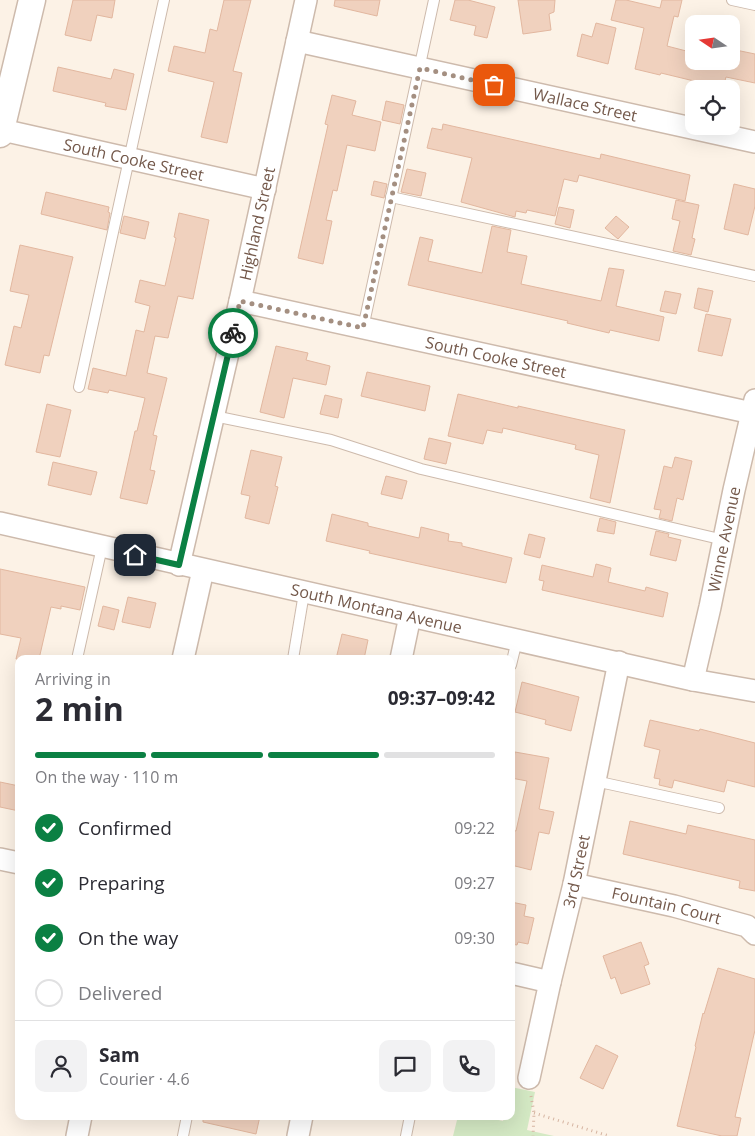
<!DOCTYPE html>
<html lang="en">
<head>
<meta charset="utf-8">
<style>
  :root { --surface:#fff; --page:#f2f2f3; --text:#2b2b33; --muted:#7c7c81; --line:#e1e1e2; --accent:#0b8043 }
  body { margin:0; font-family:"Open Sans",sans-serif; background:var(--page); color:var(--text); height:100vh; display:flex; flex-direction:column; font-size:19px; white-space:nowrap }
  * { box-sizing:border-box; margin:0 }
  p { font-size:16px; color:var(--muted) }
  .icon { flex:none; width:28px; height:28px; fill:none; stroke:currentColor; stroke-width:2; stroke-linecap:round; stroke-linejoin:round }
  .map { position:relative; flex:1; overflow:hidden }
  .side { position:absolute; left:15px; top:655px; width:500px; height:465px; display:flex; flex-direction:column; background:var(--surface); border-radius:10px; box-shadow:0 5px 20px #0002 }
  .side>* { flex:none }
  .needle { width:32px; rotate:283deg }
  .controls { position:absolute; left:685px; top:15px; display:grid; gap:10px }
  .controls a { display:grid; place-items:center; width:55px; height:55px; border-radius:10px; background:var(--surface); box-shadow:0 5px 20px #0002; font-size:25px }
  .pin { position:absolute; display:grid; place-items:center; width:42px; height:42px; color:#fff; margin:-21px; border-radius:10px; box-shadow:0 2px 8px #0006 }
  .courier { position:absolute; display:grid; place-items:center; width:50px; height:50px; margin:-25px; border:4px solid #0b8043; border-radius:50%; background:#fff; color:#222; box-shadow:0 1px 6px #0007 }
  .summary em { font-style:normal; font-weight:700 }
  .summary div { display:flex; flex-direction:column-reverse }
  .summary { display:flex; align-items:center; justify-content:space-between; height:85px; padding:0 20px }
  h1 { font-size:32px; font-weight:700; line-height:38px }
  .bar { display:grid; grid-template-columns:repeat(4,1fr); gap:8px 5px; align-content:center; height:60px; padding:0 20px }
  .bar i { height:6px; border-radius:4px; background:var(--line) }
  .bar .active { background:var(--accent) }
  .bar p { grid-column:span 4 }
  .line { display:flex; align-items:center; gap:12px; padding:0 20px; border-top:1px solid var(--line) }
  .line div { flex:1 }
  .round { display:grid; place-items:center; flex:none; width:52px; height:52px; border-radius:10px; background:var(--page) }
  ol { padding:0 20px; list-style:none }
  li { display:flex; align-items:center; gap:15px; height:55px }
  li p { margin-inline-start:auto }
  li .icon { padding:5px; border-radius:50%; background:var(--accent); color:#fff; stroke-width:4 }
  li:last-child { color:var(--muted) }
  li i { width:28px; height:28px; border:2px solid var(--line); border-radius:50% }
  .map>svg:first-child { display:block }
  .green { fill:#d4e9c4 }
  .building { fill:#f0d1be; stroke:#e2b79f }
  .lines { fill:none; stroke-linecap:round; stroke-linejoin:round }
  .service-casing { stroke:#cdbaac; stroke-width:12 }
  .minor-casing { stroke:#cdbaac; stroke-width:24 }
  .tertiary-casing { stroke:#cdbaac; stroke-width:29 }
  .path { stroke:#d5b4a1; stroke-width:3; stroke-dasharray:1 4; stroke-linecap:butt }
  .service { stroke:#fff; stroke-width:10 }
  .minor { stroke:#fff; stroke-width:21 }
  .tertiary { stroke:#fff; stroke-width:26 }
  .done { stroke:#a48f81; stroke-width:5; stroke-dasharray:0 9 }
  .route { stroke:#0b8043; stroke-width:6 }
  .labels { text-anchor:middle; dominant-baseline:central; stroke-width:4.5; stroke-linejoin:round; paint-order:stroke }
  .street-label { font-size:16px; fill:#74594b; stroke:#fef7ec }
</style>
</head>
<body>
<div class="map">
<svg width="755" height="1136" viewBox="0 0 755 1136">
  <rect width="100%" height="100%" fill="#fcf2e6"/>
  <polygon class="green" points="511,1087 535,1092 527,1130 554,1136 453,1136 458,1116 480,1116 503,1121 505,1116 511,1116"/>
  <g class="building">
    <polygon points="73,0 115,0 112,18 97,15 91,41 65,35"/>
    <polygon points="224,0 251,0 233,71 242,73 227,143 201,137 214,82 168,71 174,46 205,53 210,29 217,31"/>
    <polygon points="335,0 380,0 377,16 334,6"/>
    <polygon points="455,0 468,0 495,7 487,38 474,35 476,26 450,20"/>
    <polygon points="518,0 555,0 554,12 549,14 551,30 523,34"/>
    <polygon points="616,0 626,0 660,8 662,0 682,0 678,17 674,16 667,46 694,53 694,61 731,61 731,49 755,54 755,83 726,77 723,88 661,73 660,75 635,69 644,28 611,20"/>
    <polygon points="596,23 616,28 608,64 577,56 582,34 592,37"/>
    <polygon points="58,67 111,79 114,69 134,74 126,110 105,106 106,103 53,91"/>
    <polygon points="332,95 356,101 352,115 381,122 375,151 347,145 337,191 333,190 326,220 332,221 323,264 298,258 328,125 325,124"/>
    <polygon points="386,101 404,105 400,124 382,120"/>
    <polygon points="443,124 600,159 601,154 690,175 685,201 579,175 577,182 564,179 555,216 527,210 526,213 516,211 515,217 461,202 472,158 427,148 432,128 442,130"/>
    <polygon points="407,169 426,173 421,196 401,192"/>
    <polygon points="374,181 387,184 384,198 371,195"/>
    <polygon points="734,184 755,189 755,206 748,235 724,229"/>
    <polygon points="46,192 109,207 108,212 110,213 107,230 41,214"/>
    <polygon points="676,200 699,205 692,238 695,239 691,255 673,251 680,221 672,219"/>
    <polygon points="559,207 574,210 570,228 555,224"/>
    <polygon points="179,213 209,220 193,299 178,296 168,338 155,336 147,373 167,378 153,435 157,436 150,470 155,471 147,504 120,498 135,431 137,431 145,398 109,390 108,393 88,389 93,368 126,376 136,330 144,332 150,306 135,302 140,280 165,286 176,238 174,237"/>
    <polygon points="124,216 149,222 145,239 120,233"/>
    <polygon points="616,216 629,227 618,239 605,228"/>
    <polygon points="492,226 511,230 507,252 527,256 521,284 601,301 609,268 624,270 616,306 664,317 659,341 610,330 609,333 567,323 568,321 408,285 420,237 433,240 428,261 482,273"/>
    <polygon points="20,245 73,257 49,356 44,355 40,373 5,365 14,326 21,328 29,295 10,291"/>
    <polygon points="698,288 713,291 708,312 694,308"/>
    <polygon points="665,291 681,294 676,314 660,311"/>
    <polygon points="706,314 731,319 722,356 698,351"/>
    <polygon points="276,346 308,353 306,360 330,366 326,385 293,378 284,418 260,412"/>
    <polygon points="367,372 430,386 425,411 361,396"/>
    <polygon points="458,394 518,408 518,406 625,430 610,503 590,498 599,455 575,449 576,445 503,428 502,433 487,430 483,444 448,436"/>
    <polygon points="325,395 342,399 338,418 320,414"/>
    <polygon points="47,404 71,410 60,457 36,452"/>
    <polygon points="429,438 451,443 446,464 424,459"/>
    <polygon points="251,450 282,457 275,486 278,487 269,524 245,518 250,496 241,494"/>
    <polygon points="675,457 692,461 683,500 677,498 672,521 659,518 661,510 654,509 664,466 672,468"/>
    <polygon points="53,462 97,472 91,495 48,485"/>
    <polygon points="386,476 407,481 402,499 381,494"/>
    <polygon points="332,514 368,523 368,526 419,538 421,527 449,534 448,541 462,543 462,546 512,558 506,583 369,553 370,551 326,541"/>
    <polygon points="600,518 616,522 614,534 597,531"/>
    <polygon points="656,531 669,534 668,537 681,540 676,561 650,555"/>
    <polygon points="529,534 545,538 540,558 524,554"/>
    <polygon points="596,564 611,568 608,582 645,591 646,587 668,593 663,617 542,590 544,581 539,580 542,565 593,577"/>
    <polygon points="0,569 85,587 80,610 61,606 61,609 51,607 39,659 16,659 21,638 0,634"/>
    <polygon points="128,597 156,603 150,628 122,622"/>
    <polygon points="103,606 119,610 114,630 98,626"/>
    <polygon points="342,634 368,640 364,659 336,659"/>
    <polygon points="522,682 579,697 571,731 545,724 546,720 515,712"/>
    <polygon points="650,720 699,731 700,729 755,743 755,787 727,780 724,792 674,780 672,788 659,785 660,779 654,778 660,750 644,746"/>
    <polygon points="515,752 549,758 539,809 554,812 549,834 539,832 531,870 511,865 511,830 516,831 527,781 511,778"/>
    <polygon points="0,782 19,786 19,811 0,807"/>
    <polygon points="630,821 686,834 688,825 755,840 755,891 739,888 740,881 623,854"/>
    <polygon points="511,902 526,905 524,916 534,918 528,944 518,942 517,945 511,944"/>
    <polygon points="641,942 649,964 644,966 650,984 621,994 615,977 611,979 603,956"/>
    <polygon points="718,968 755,979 755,1030 735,1117 741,1118 737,1136 722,1136 677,1126 696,1047 695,1046 703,1013 704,1014"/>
    <polygon points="596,1045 618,1056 603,1089 580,1078"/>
    <polygon points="203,1116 260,1116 256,1134 203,1122"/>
  </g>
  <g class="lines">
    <g class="service-casing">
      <g id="service">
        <polyline points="732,0 755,5"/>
        <polyline points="391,197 755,276"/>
        <polyline points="363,328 434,0"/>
        <polyline points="79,387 164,0"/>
        <polyline points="214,416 331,440 421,469 724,540"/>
        <polyline points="77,659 102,547"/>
        <polyline points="293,659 304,593"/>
        <polyline points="511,665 517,640"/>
        <polyline points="595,781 719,808"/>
        <polyline points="183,1136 187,1116"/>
        <polyline points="406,1136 410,1116"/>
      </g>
    </g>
    <g class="minor-casing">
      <g id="minor">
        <path id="s1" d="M297,41L755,142"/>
        <path id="s2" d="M2,130L265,189"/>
        <path id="s3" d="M240,301L752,413"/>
        <path id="s4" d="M0,523L693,680L755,691"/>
        <path id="s5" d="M179,565L240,301L306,0"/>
        <polyline points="183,659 203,570"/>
        <polyline points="401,659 410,616"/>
        <path id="s6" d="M693,680L710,607L734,490L755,400"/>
        <polyline points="0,859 19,863"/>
        <path id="s7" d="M574,884L674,906L747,926L755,934"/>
        <polyline points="511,973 550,982"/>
        <path id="s8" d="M529,1078L550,982L574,884L619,662"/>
        <polyline points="77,1136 81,1116"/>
        <polyline points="298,1136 302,1116"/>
      </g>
    </g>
    <g class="tertiary-casing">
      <polyline id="tertiary" points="0,134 32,0"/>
    </g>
    <g class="path">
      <polyline points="531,1096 534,1113 533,1136"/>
      <polyline points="534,1113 609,1136"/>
    </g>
    <use href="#service" class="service"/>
    <use href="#minor" class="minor"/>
    <use href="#tertiary" class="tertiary"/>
  </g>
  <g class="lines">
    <polyline class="done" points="233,333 240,301 363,328 420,68 494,85"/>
    <polyline class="route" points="135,555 179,565 233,333"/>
  </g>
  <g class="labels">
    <g class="street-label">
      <text stroke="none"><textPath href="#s1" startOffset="295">Wallace Street</textPath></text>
      <text stroke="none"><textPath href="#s2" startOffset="135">South Cooke Street</textPath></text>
      <text stroke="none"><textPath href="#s5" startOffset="350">Highland Street</textPath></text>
      <text stroke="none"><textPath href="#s3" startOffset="262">South Cooke Street</textPath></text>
      <text stroke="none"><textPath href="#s6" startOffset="144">Winne Avenue</textPath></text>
      <text stroke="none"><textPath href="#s4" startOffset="386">South Montana Avenue</textPath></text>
      <text stroke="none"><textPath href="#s8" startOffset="212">3rd Street</textPath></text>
      <text stroke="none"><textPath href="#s7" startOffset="95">Fountain Court</textPath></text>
    </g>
  </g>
</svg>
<div class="controls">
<a><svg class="needle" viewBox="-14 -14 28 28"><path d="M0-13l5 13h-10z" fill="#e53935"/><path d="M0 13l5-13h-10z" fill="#7c7c81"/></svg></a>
<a><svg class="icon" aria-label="locate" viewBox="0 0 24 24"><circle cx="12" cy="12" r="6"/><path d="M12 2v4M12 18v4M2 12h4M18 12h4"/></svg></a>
</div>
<div class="pin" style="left:494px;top:85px;background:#ea580c"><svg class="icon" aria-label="bag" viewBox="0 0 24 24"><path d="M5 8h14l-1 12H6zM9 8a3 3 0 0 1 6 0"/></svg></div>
<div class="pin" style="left:135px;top:555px;background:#1f2937"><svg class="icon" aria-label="home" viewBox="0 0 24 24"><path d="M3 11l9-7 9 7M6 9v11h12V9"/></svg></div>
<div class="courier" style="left:233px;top:333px"><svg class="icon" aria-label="bike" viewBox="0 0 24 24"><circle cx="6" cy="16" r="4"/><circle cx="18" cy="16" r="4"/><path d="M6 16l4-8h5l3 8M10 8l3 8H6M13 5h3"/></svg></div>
<section class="side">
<div class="summary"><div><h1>2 min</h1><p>Arriving in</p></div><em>09:37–09:42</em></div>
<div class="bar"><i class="active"></i><i class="active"></i><i class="active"></i><i></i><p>On the way · 110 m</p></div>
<ol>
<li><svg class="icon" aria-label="check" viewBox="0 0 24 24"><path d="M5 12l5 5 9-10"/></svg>Confirmed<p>09:22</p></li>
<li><svg class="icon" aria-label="check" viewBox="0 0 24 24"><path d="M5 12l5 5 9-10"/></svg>Preparing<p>09:27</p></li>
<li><svg class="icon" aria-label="check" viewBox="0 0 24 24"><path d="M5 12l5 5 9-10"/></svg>On the way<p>09:30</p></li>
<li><i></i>Delivered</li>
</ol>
<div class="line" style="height:90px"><a class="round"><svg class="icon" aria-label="person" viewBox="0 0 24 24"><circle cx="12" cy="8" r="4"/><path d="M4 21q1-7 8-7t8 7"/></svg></a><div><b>Sam</b><p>Courier · 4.6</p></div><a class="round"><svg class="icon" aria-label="chat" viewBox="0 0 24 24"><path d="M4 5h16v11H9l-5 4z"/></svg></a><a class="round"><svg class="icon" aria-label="phone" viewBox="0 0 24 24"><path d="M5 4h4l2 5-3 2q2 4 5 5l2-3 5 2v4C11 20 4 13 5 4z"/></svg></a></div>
</section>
</div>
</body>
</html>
